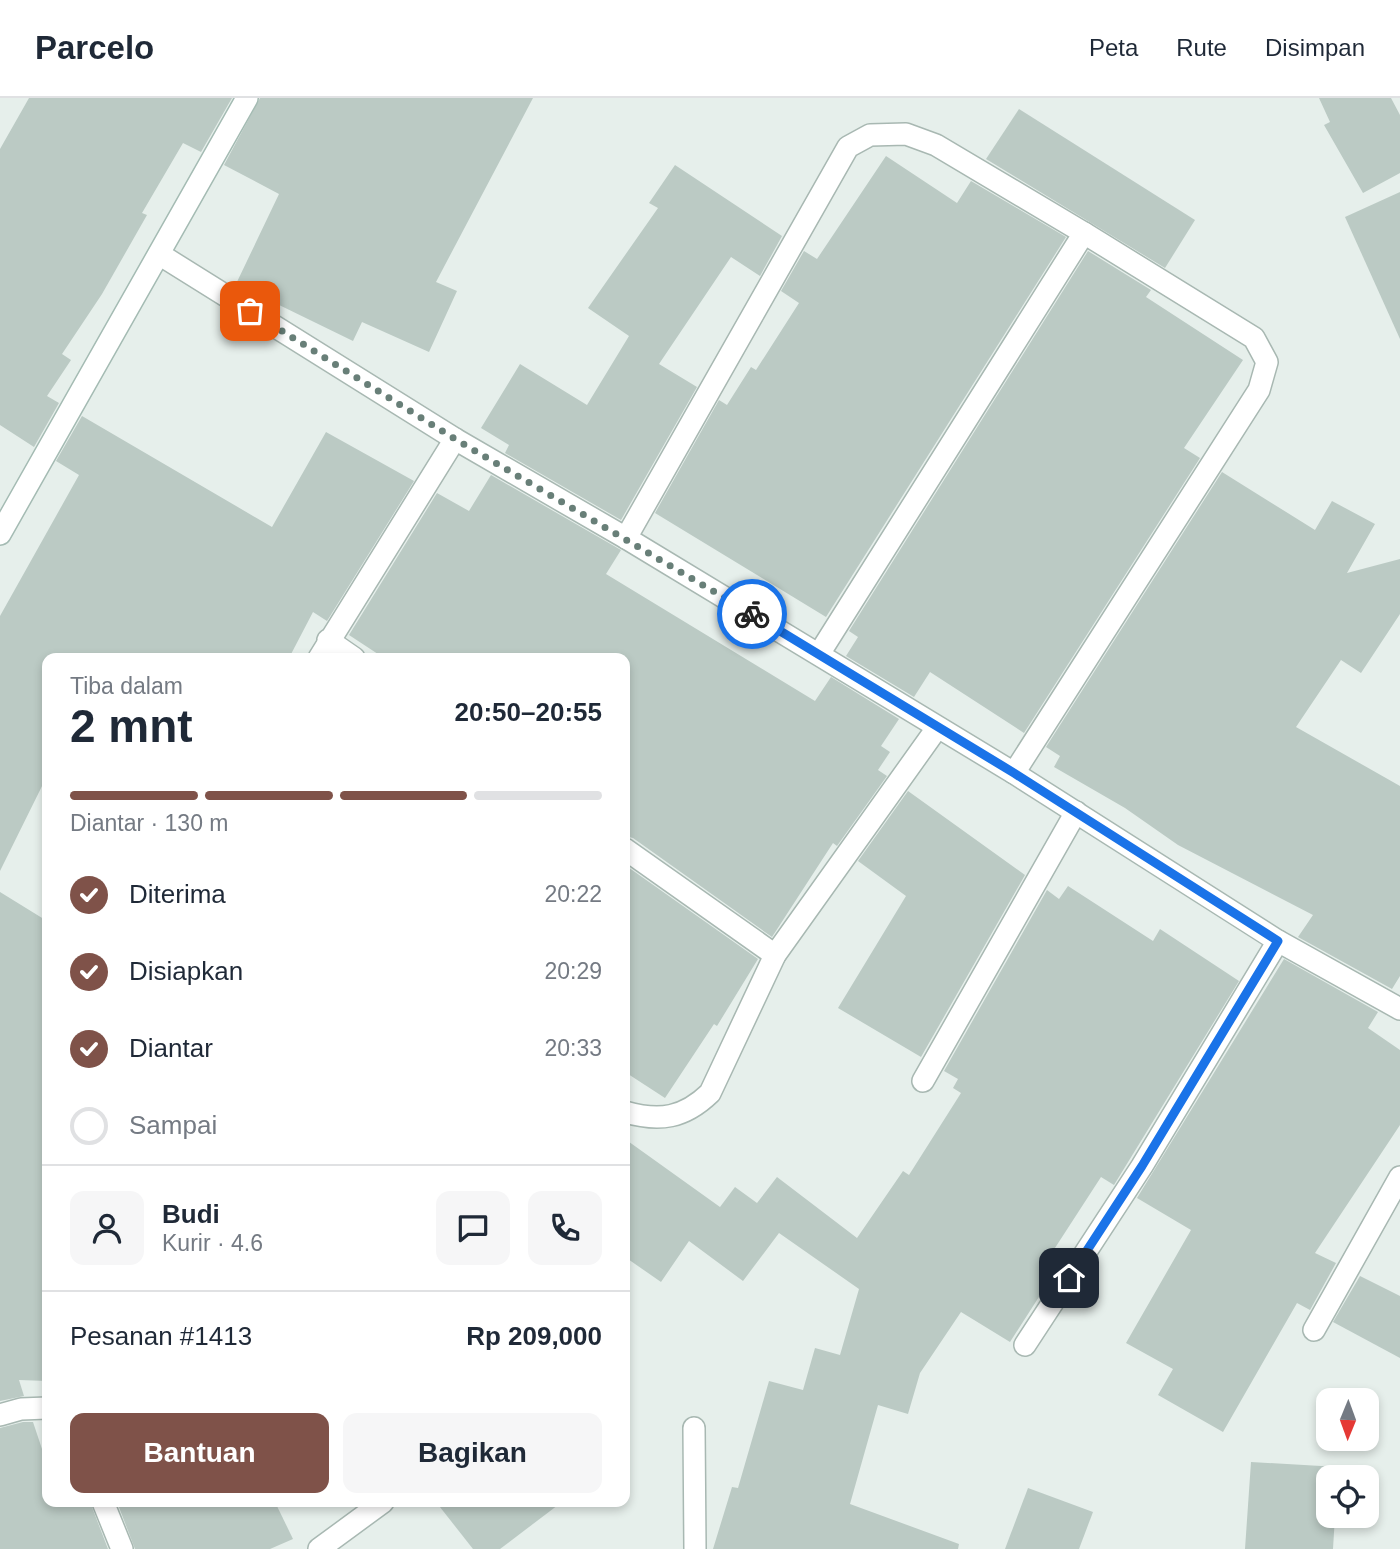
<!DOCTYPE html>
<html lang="id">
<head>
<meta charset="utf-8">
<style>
  :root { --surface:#fff; --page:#f6f6f7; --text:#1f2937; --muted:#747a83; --line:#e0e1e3; --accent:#7f5249 }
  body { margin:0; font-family:Arial,sans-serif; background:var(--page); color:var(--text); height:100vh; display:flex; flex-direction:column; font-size:26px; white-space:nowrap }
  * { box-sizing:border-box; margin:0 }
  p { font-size:23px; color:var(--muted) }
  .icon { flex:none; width:38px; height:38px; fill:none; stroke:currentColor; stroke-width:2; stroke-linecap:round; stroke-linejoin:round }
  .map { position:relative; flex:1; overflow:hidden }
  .side { position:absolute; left:42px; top:555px; width:588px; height:854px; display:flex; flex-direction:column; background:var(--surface); border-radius:14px; box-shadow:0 4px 10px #0003 }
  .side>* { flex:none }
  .needle { width:46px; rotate:181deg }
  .tools { position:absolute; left:1316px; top:1290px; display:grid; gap:14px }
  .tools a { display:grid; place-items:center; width:63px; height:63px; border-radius:14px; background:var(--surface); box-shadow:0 4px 10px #0003; font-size:35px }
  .pin { position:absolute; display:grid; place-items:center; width:60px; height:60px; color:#fff; margin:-30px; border-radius:14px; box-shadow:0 4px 10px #0006 }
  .courier { position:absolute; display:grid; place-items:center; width:70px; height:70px; margin:-35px; border:5px solid #1a73e8; border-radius:50%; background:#fff; color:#222; box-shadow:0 2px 9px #0007 }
  .headline em { font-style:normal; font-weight:700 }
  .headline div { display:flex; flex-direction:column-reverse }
  .headline { display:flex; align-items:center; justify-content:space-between; height:119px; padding:0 28px }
  h1 { font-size:46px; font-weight:700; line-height:52px }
  .bar { display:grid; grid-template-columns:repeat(4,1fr); gap:10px 7px; align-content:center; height:84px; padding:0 28px }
  .bar i { height:9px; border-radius:5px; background:var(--line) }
  .bar .on { background:var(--accent) }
  .bar p { grid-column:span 4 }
  .line { display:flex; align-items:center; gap:18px; padding:0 28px; border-top:2px solid var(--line) }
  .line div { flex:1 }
  .round { display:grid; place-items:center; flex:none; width:74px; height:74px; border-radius:14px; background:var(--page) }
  ol { padding:0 28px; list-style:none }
  li { display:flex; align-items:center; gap:21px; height:77px }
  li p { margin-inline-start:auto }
  li .icon { padding:7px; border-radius:50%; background:var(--accent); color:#fff; stroke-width:4 }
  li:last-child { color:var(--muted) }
  li i { width:38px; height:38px; border:4px solid var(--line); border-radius:50% }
  .cta { display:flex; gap:14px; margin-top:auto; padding:14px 28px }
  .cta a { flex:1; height:80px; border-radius:14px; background:var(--accent); color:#fff; font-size:28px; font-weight:700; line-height:80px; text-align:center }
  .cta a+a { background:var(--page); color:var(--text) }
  header { display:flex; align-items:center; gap:42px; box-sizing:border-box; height:98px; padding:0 35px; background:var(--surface); border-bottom:2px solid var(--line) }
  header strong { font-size:33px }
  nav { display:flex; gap:38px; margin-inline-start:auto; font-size:24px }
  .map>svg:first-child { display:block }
  .building { fill:#bbcac4 }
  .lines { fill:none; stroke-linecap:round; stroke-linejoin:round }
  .minor-casing { stroke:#a8b8b2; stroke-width:24 }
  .secondary-casing { stroke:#a4bbb3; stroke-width:24 }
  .minor { stroke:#fff; stroke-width:21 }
  .secondary { stroke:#fff; stroke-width:21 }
  .done { stroke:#687f78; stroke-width:7; stroke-dasharray:0 12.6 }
  .route { stroke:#1a73e8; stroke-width:9 }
</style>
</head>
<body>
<header>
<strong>Parcelo</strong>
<nav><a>Peta</a><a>Rute</a><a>Disimpan</a></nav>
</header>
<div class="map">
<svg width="1400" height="1451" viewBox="0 0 1400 1451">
  <rect width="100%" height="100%" fill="#e6efeb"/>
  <g class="building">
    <polygon points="29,0 232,0 201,54 183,45 142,115 147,117 102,196 62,256 71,262 47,298 59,305 34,349 0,327 0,51"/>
    <polygon points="260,0 533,0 436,184 457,193 429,254 362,224 353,243 236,186 279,96 224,67"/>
    <polygon points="1319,0 1391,0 1400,17 1400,75 1363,95 1324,27 1330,24"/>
    <polygon points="1019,11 1195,122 1165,170 986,61"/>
    <polygon points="886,58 957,105 971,83 1066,139 826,519 655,415 719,302 727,307 751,269 756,272 799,205 781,193 804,153 817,161"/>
    <polygon points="675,67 782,138 760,178 731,159 659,266 697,289 621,422 505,355 509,347 481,330 520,266 587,307 629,238 588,210 658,110 649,105"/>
    <polygon points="1400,94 1400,241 1345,119"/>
    <polygon points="1088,153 1151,192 1146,199 1243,262 1184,350 1200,360 1024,635 930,574 914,599 846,558 858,539 849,533"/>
    <polygon points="82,318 272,429 326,334 414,383 327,523 313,514 289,560 47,560 47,678 0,773 0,518 79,377 56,363"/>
    <polygon points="1222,374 1315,432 1332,403 1375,426 1347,475 1400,461 1400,516 1361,575 1341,562 1296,629 1400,688 1400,878 1392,891 1298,839 1313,817 1178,747 1125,710 1054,669 1060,658 1046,649"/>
    <polygon points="491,377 621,452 606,476 815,603 831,579 899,621 881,648 890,654 878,672 887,678 837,748 833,745 772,839 633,740 625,738 625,560 384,560 349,537 437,395 469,413"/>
    <polygon points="908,693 1025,777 921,959 838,910 906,798 858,763"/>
    <polygon points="625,767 758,861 717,928 714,926 665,1000 625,974"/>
    <polygon points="1068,788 1153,843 1160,831 1239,883 1114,1087 1101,1079 1042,1170 1053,1177 1010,1244 961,1214 920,1275 908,1316 878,1307 850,1406 959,1446 958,1451 713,1451 732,1389 738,1390 769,1283 803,1292 815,1250 840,1257 859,1191 779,1135 743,1183 689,1143 661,1184 625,1159 625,1041 720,1109 735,1089 757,1105 777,1079 857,1140 903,1073 909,1077 961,995 953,990 958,981 944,973 1047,792 1059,801"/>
    <polygon points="0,794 47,823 47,1283 19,1282 24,1298 0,1303"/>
    <polygon points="1284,861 1378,914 1368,930 1400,952 1400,1027 1315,1155 1336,1165 1310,1212 1297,1205 1223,1334 1158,1297 1173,1271 1126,1245 1191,1132 1137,1100"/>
    <polygon points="1360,1178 1400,1198 1400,1260 1333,1224"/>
    <polygon points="23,1324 33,1324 47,1366 47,1404 90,1404 108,1451 0,1451 0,1330"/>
    <polygon points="1251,1364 1338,1369 1337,1379 1328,1379 1328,1418 1335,1418 1333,1451 1245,1451"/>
    <polygon points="1028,1390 1093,1414 1079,1451 1005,1451"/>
    <polygon points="117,1404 275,1404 293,1441 270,1451 135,1451"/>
    <polygon points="436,1404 562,1404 500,1451 473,1451"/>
  </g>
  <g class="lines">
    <g class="minor-casing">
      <g id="minor">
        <polyline points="159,156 455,341 626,440 1014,675 1278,843 1400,911"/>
        <polyline points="626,440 848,49 870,37 906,36 936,47 1084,135 819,556"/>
        <polyline points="328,542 354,560"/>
        <polyline points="319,560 455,341"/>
        <polyline points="1014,675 1259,292 1267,264 1254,240 1084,135"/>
        <polyline points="625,751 775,857"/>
        <polyline points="923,983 1076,714"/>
        <path d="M625,1014C660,1024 684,1020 710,995L775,857L937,630"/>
        <polyline points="1314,1232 1400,1079"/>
        <polyline points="1025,1247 1142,1068 1278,843"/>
        <polyline points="0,1317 21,1311 47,1310"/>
        <polyline points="694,1330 695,1451"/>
        <polyline points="103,1404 122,1451"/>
        <polyline points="319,1451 383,1404"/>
      </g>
    </g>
    <g class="secondary-casing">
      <polyline id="secondary" points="0,436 247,0"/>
    </g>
    <use href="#minor" class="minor"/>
    <use href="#secondary" class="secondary"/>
  </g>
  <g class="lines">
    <polyline class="done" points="250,213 455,341 752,516"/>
    <polyline class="route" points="752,516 1014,675 1278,843 1142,1068 1069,1180"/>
  </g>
</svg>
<div class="tools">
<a><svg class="needle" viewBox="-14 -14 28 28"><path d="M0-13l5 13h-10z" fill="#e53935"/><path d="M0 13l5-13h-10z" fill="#747a83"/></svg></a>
<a><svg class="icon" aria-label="locate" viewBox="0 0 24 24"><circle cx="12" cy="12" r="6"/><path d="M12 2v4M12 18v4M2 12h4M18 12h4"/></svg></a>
</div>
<div class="pin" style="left:250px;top:213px;background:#ea580c"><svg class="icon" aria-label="bag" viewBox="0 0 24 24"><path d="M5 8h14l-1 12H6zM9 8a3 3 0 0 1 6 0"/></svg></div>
<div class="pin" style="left:1069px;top:1180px;background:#1f2937"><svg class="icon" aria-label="home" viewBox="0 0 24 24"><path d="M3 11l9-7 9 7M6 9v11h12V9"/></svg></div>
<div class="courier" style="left:752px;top:516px"><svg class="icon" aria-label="bike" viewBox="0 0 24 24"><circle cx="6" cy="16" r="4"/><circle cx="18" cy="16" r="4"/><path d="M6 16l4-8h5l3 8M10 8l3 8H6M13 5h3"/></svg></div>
<section class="side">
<div class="headline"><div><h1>2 mnt</h1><p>Tiba dalam</p></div><em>20:50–20:55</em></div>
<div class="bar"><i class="on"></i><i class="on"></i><i class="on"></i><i></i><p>Diantar · 130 m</p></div>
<ol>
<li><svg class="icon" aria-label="check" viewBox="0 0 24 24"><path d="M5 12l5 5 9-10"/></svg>Diterima<p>20:22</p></li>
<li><svg class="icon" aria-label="check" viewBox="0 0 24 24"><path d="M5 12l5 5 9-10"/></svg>Disiapkan<p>20:29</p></li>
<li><svg class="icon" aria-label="check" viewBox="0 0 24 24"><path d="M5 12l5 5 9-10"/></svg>Diantar<p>20:33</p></li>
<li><i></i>Sampai</li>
</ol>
<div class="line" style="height:126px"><a class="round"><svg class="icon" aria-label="person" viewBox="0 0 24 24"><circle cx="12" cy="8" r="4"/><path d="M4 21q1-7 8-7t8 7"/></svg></a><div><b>Budi</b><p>Kurir · 4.6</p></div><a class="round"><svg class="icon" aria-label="chat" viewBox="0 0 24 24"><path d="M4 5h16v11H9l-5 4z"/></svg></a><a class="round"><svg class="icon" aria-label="phone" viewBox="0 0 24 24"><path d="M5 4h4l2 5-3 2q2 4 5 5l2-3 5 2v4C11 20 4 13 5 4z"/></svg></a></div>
<div class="line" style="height:91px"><div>Pesanan #1413</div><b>Rp 209,000</b></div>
<div class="cta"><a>Bantuan</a><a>Bagikan</a></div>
</section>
</div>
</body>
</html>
